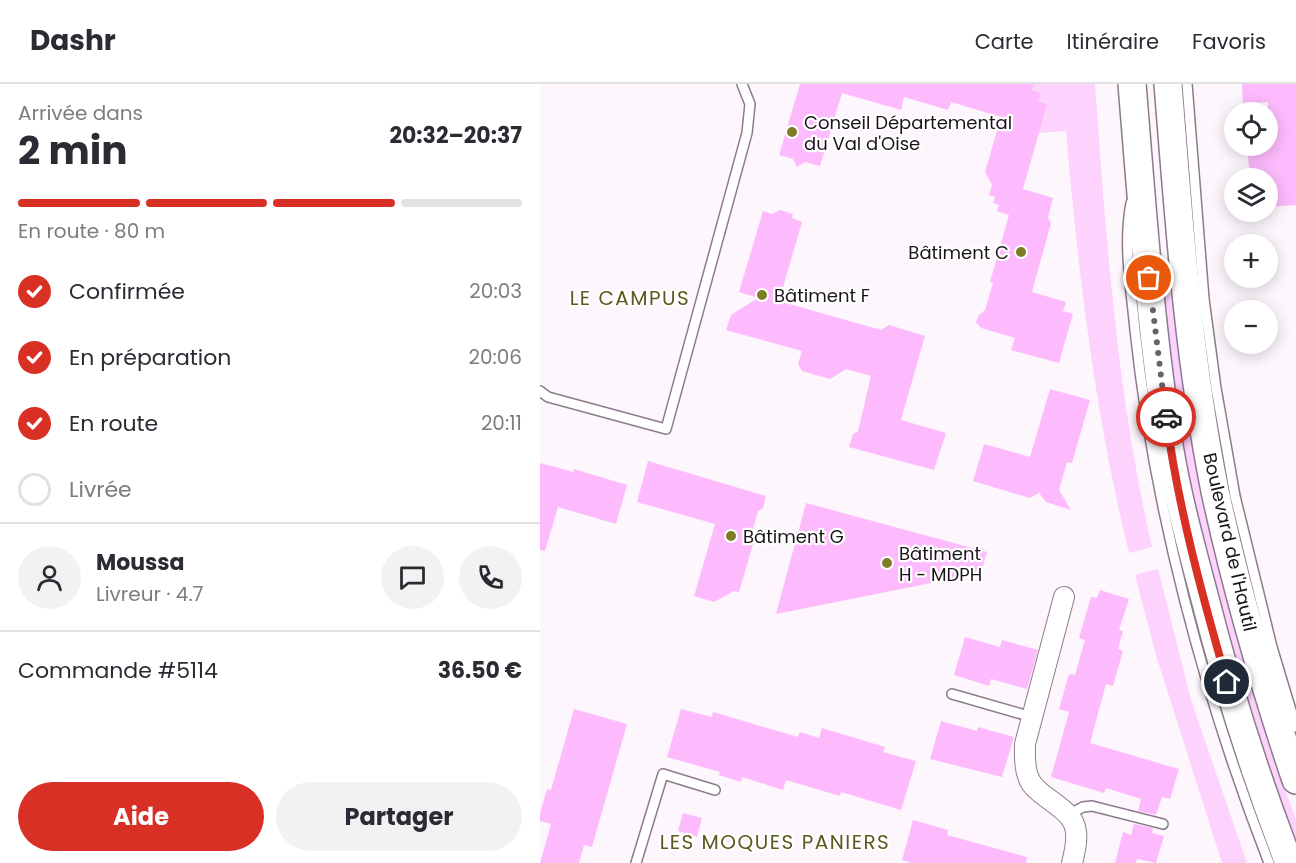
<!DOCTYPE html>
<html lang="fr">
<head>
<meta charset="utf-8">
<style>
  :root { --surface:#fff; --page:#f2f2f3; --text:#2b2b33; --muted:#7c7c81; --line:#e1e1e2; --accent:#d93025 }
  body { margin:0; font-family:Poppins,sans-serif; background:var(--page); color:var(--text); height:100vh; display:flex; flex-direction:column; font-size:22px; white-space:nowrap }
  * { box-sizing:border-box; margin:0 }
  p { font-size:20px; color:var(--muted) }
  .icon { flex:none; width:33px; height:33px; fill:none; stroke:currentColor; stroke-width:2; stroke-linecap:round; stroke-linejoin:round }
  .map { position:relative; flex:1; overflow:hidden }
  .side { display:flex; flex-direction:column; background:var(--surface); width:540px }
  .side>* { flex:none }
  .buttons { position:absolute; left:684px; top:18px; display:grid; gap:12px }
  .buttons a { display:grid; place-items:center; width:54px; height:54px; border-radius:50%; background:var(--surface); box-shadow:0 3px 15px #0003; font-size:30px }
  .pin { position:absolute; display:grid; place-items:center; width:51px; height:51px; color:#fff; margin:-26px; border:3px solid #fff; border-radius:50%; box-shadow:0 2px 6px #0007 }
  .courier { position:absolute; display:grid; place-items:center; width:60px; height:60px; margin:-30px; border:4px solid #d93025; border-radius:50%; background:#fff; color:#222; box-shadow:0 2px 8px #0007 }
  .summary em { font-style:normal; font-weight:700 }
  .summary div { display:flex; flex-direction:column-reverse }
  .summary { display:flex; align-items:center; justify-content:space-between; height:102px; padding:0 18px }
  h1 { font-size:39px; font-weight:700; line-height:45px }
  .bar { display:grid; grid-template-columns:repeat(4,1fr); gap:9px 6px; align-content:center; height:72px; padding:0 18px }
  .bar i { height:8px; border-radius:4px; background:var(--line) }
  .bar .selected { background:var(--accent) }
  .bar p { grid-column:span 4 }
  .line { display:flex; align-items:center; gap:15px; padding:0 18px; border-top:2px solid var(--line) }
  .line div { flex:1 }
  .round { display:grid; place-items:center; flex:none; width:63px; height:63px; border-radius:32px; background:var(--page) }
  ol { padding:0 18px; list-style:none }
  li { display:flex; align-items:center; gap:18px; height:66px }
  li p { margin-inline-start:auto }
  li .icon { padding:6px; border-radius:50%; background:var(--accent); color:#fff; stroke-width:4 }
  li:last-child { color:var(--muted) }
  li i { width:33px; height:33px; border:3px solid var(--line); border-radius:50% }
  .action { display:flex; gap:12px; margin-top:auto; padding:12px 18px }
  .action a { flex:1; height:69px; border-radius:36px; background:var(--accent); color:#fff; font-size:24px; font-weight:700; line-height:69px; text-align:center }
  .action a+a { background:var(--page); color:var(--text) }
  header { display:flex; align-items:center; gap:36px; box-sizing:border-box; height:84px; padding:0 30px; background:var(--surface); border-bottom:2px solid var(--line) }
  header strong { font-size:28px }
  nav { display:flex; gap:33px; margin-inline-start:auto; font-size:21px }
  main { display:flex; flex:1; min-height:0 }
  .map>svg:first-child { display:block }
  .green { fill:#fdd2fd }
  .building { fill:#fdbbfd }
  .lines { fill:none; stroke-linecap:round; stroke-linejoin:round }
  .service-casing { stroke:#8c7b8c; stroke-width:12 }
  .minor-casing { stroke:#8c7b8c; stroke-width:22 }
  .secondary-casing { stroke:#8c7b8c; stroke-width:30 }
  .service { stroke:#fff; stroke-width:9 }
  .minor { stroke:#fff; stroke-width:20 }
  .secondary { stroke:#fff; stroke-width:27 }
  .done { stroke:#696369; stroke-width:6; stroke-dasharray:0 10.8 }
  .route { stroke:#d93025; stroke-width:8 }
  .poi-dot { fill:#7e7d26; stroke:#fff; stroke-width:2 }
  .labels { text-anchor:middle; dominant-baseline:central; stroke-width:4.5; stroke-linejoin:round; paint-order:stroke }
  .poi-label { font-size:18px; fill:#1a141a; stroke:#fff; text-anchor:start }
  .street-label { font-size:18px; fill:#1a141a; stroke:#fff }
  .neighbourhood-label { font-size:20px; letter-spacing:1.5px; fill:#5a5a1e; stroke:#fff }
</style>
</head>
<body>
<header>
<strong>Dashr</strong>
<nav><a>Carte</a><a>Itinéraire</a><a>Favoris</a></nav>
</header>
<main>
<section class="side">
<div class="summary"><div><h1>2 min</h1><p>Arrivée dans</p></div><em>20:32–20:37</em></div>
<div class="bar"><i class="selected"></i><i class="selected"></i><i class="selected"></i><i></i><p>En route · 80 m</p></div>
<ol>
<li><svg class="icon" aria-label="check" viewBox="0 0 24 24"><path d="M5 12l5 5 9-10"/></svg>Confirmée<p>20:03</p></li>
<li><svg class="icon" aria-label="check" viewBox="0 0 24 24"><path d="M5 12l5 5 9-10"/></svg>En préparation<p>20:06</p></li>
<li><svg class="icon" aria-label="check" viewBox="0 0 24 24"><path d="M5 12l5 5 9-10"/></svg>En route<p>20:11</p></li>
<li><i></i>Livrée</li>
</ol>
<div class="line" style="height:108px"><a class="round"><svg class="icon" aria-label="person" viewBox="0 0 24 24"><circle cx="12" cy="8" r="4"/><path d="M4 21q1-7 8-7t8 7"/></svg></a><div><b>Moussa</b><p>Livreur · 4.7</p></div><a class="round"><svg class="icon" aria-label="chat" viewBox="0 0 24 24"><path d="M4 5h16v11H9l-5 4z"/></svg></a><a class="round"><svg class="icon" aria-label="phone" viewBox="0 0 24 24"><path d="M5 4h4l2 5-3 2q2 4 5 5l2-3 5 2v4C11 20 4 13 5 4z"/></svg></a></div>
<div class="line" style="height:78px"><div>Commande #5114</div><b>36.50 €</b></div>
<div class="action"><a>Aide</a><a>Partager</a></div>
</section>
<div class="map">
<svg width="756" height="779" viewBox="0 0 756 779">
  <rect width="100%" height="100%" fill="#fdf6fd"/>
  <g class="green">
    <path d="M494,0H555C566,155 577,311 612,463L589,469C555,331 538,188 526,47L498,49L507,20L498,17L500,9L492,6Z"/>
    <polygon points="620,172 634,224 648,330 665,424 694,540 733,674 756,735 756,764 722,676 657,434 637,327 628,265"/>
    <polygon points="618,485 651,616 707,779 682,779 616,571 595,491"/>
  </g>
  <g class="building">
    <polygon points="260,0 494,0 492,6 501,9 498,17 507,20 483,105 513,114 508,134 511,139 492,208 526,218 523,227 533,230 519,279 471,266 475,254 441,244 436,238 439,231 445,226 453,199 450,198 469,131 457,127 459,121 453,119 455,113 449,111 452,101 445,88 461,33 411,18 408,26 364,13 361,26 302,9 280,82 265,78 257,83 253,75 239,71"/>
    <polygon points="702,0 756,0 756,121 728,123 728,94 710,94 707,62 728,62 728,18 703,20"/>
    <polygon points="240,126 253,130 252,134 262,138 239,217 341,246 349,241 385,252 361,336 406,349 394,386 309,363 313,350 318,347 331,292 306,285 290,295 262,287 258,280 262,267 186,246 191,231 218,214 199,208 223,127 232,130"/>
    <polygon points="510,305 550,316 532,379 527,378 519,406 531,426 506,418 499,409 490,414 433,397 444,360 490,373"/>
    <polygon points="108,377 226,412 223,424 218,427 210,456 214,457 199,508 194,507 174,518 154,512 175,440 97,418"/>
    <polygon points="0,379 33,388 34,385 87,401 76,440 18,423 5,467 0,466"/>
    <polygon points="266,419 447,468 441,489 236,530"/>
    <polygon points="560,506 589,515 579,546 583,547 578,565 583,567 573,602 566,600 550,659 639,685 630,715 622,713 616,731 598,727 601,715 566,704 564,709 511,693 529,628 519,625 529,590 535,591 545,556 539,554 551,513 557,514"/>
    <polygon points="425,553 460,563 462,556 498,566 487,605 451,595 449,602 414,591"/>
    <polygon points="34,625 87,640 52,763 44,761 39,779 0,779 11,740 0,737 0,729 7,705 11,706"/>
    <polygon points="141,625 172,633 173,628 258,653 260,648 279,654 282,644 345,663 343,668 376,677 361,726 301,708 300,712 246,696 243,706 202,693 201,698 179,691 180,688 127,673"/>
    <polygon points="401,637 437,647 438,643 474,653 462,693 390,675"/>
    <polygon points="143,729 162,734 157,753 138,747"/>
    <polygon points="373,736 408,746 407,751 487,773 486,779 372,779 362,776"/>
    <polygon points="594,740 613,744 612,749 624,752 616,779 597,775 596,779 575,779 583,748 591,751"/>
  </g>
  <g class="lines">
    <g class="service-casing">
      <g id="service">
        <polyline points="647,0 664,215 676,304 695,412 732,563 756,643"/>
        <path d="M591,119C583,161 591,203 595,246C614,424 664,612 729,779"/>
        <polyline points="0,307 8,313 126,345 207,49 210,20 202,0"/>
        <polyline points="412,610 492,633"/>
        <polyline points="530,730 543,723 552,722 623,740"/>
        <polyline points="96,779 123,690 175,706"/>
      </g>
    </g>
    <g class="minor-casing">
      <path id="minor" d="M524,513L485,660C485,671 484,682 488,692C490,700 496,705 502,710C533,733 543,737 532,779"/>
    </g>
    <g class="secondary-casing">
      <g id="secondary">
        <path d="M592,0C602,120 610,241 629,361C637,411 651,462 664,511C687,602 715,691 749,779"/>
        <path d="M628,0C639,136 648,273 675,407C696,504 724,601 756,696"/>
      </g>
    </g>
    <use href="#service" class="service"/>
    <use href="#minor" class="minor"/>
    <use href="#secondary" class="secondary"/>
  </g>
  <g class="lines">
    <polyline class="done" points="609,194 626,333"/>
    <path class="route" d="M626,333C638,423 662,511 687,598"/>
  </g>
  <g class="poi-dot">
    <circle cx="252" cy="48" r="6"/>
    <circle cx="481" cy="168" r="6"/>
    <circle cx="222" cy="211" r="6"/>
    <circle cx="191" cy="452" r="6"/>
    <circle cx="347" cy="479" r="6"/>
  </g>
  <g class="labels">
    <g class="poi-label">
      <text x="264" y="38">Conseil Départemental<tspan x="264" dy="21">du Val d'Oise</tspan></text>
      <text x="469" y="168" text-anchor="end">Bâtiment C</text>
      <text x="234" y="211">Bâtiment F</text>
      <text x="203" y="452">Bâtiment G</text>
      <text x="359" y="469">Bâtiment<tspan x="359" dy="21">H - MDPH</tspan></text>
    </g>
    <g class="street-label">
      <text transform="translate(690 458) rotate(77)">Boulevard de l'Hautil</text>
    </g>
    <g class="neighbourhood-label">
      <text x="90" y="214">LE CAMPUS</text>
      <text x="235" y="758">LES MOQUES PANIERS</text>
    </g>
  </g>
</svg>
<div class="buttons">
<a><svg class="icon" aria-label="locate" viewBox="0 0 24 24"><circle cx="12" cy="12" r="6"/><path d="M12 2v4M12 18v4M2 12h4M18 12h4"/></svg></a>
<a><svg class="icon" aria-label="layers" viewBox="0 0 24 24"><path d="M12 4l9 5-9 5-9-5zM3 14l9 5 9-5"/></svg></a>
<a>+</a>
<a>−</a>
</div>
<div class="pin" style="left:609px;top:194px;background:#ea580c"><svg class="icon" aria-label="bag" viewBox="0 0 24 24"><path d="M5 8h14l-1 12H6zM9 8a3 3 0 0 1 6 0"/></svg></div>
<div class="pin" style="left:687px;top:598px;background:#1f2937"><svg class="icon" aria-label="home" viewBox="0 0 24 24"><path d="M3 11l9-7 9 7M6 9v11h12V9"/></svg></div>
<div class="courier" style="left:626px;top:333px"><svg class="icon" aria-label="car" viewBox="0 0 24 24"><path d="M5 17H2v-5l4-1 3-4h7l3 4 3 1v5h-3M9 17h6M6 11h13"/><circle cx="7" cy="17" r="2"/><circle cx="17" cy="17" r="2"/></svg></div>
</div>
</main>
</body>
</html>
